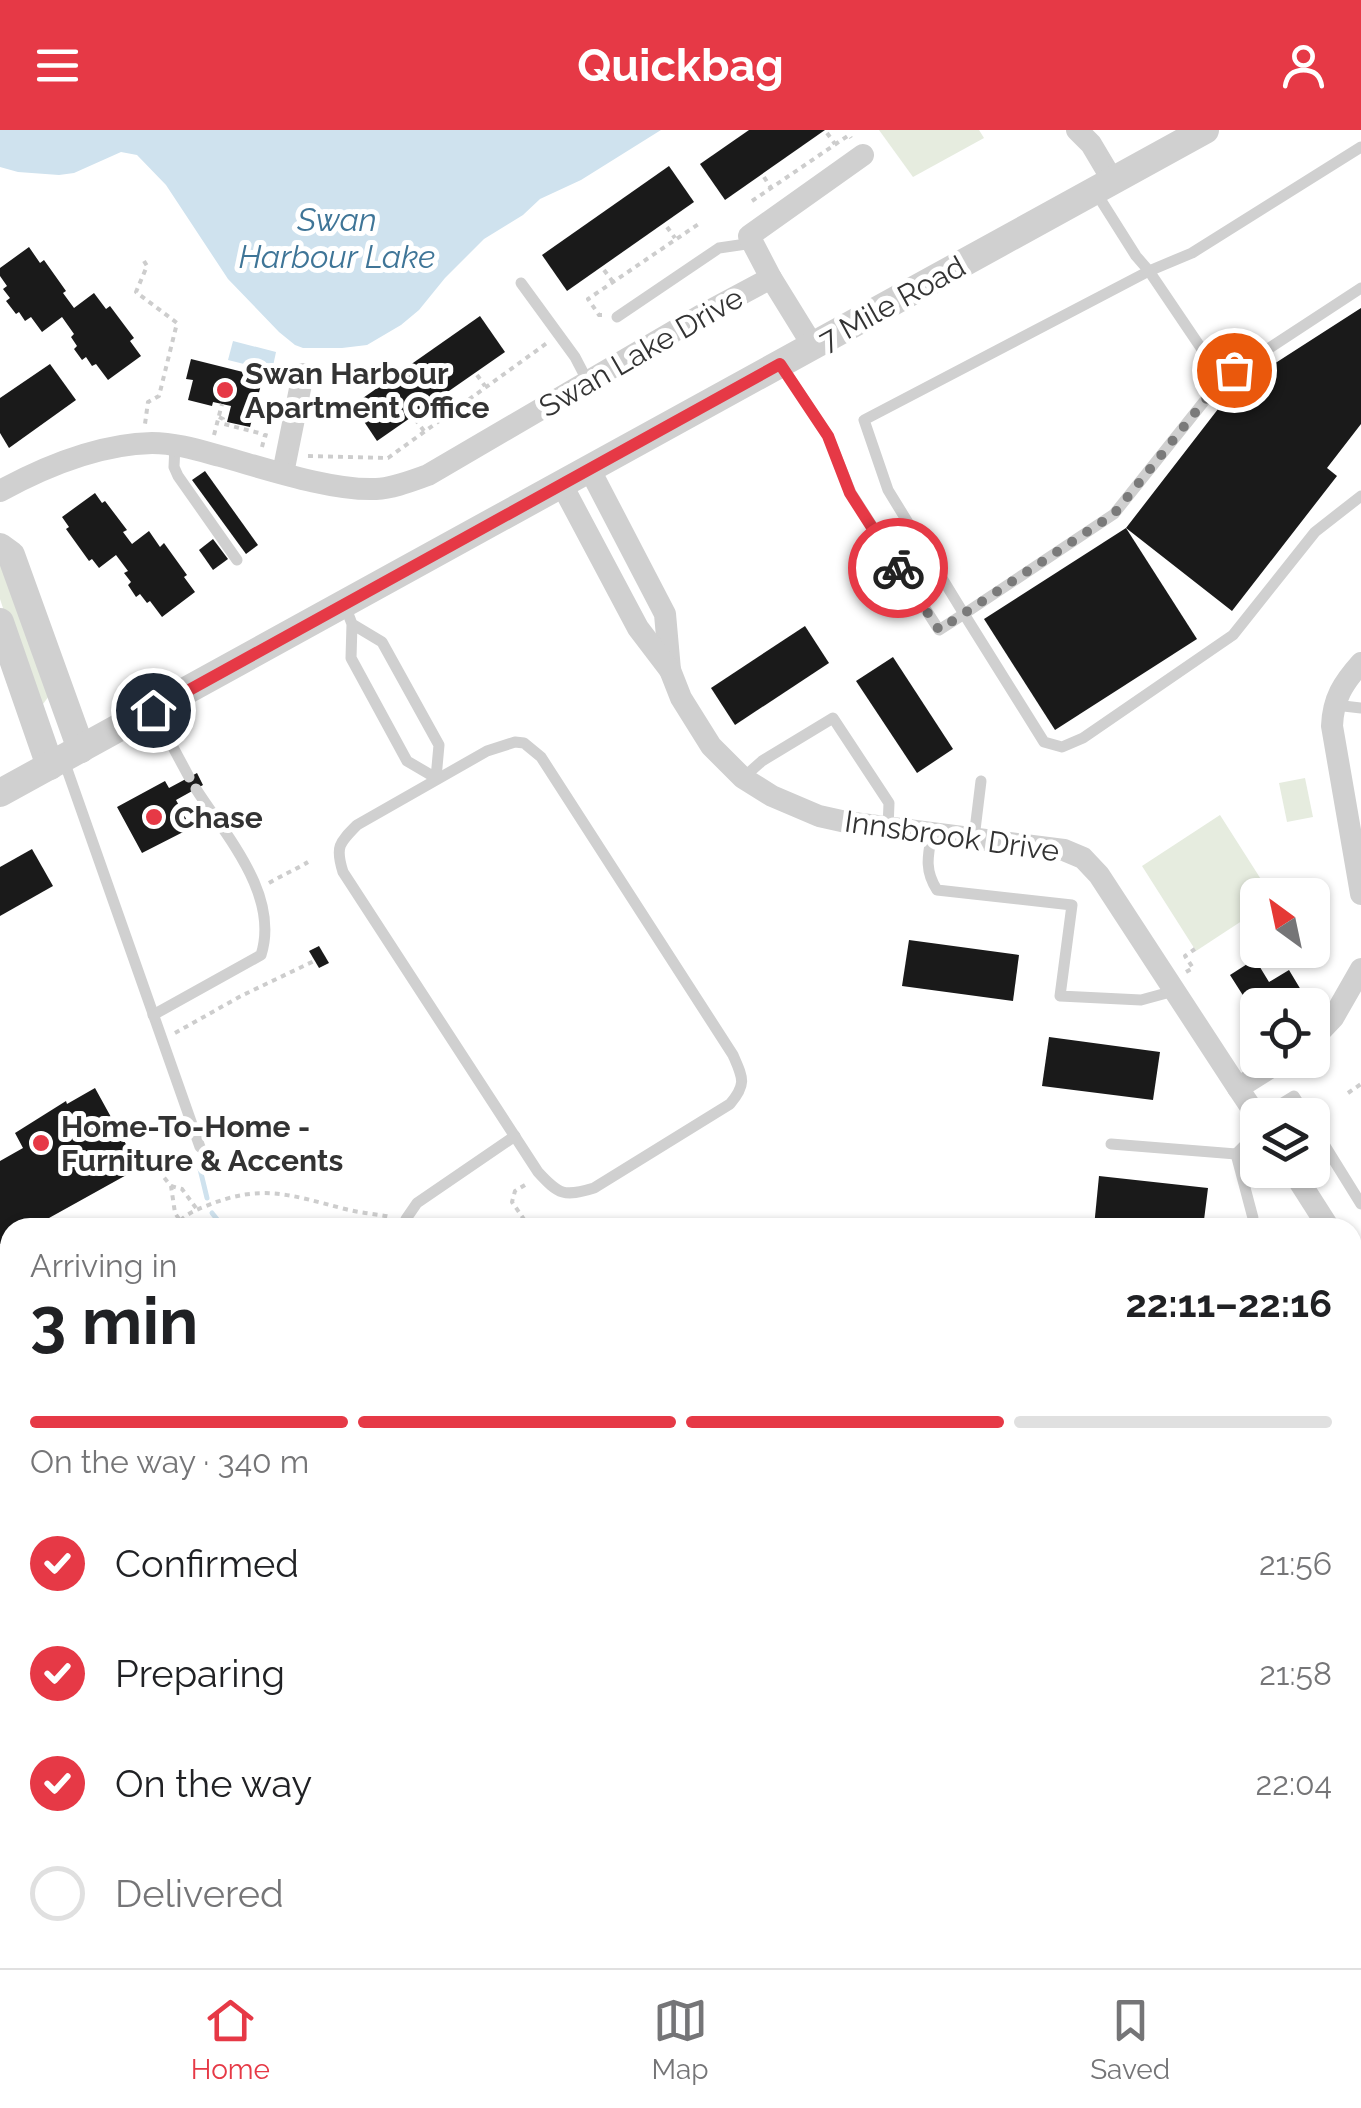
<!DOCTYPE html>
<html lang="en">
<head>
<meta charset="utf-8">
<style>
  :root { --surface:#fff; --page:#f6f6f6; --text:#202124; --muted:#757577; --line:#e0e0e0; --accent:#e63946 }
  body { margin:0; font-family:Raleway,sans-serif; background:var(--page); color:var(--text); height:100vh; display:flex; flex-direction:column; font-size:38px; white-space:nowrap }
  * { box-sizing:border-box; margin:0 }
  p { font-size:32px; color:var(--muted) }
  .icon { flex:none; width:55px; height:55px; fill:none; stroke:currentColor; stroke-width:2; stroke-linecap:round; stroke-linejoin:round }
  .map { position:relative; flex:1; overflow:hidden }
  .panel { position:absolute; left:0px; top:1088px; width:1362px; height:752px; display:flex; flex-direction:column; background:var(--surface); border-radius:30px 30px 0 0; box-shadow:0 2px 8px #0004 }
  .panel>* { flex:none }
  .needle { width:65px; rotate:327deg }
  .buttons { position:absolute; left:1240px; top:748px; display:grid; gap:20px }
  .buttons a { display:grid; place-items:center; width:90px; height:90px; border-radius:15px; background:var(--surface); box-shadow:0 2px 8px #0004; font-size:50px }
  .pin { position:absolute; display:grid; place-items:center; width:85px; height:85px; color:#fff; margin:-42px; border:5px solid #fff; border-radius:50%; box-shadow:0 2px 10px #0007 }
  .courier { position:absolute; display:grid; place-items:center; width:100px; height:100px; margin:-50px; border:8px solid #e63946; border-radius:50%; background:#fff; color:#222; box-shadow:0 2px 12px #0007 }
  .summary em { font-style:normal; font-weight:700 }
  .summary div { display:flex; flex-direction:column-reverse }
  .summary { display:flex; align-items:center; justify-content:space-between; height:170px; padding:0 30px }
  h1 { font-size:65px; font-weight:700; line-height:75px }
  .bar { display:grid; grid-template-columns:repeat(4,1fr); gap:15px 10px; align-content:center; height:120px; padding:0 30px }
  .bar i { height:12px; border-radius:8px; background:var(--line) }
  .bar .selected { background:var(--accent) }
  .bar p { grid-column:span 4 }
  ol { padding:0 30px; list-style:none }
  li { display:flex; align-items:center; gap:30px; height:110px }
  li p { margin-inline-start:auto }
  li .icon { padding:10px; border-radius:50%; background:var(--accent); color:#fff; stroke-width:4 }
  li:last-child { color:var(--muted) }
  li i { width:55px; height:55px; border:5px solid var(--line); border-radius:50% }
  header { display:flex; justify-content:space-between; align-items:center; height:130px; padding:0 30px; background:var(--accent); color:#fff; font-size:45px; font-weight:700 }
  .tabs { display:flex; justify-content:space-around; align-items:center; height:140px; border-top:2px solid var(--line); background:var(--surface); font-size:28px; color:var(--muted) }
  .tabs a { display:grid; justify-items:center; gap:5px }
  .tabs .selected { color:var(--accent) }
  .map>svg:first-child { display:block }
  .green { fill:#e6ecdf }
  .water { fill:#cfe2ee }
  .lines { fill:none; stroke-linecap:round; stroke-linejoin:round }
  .stream { stroke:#cfe2ee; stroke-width:5 }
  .building { fill:#1a1a1a }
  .path { stroke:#cdcdcd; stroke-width:4; stroke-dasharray:5 5; stroke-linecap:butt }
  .service { stroke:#d0d0d0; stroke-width:11 }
  .minor { stroke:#d0d0d0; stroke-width:22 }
  .tertiary { stroke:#d0d0d0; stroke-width:28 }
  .done { stroke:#7a7a7a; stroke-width:10; stroke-dasharray:0 18 }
  .route { stroke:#e63946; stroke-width:12 }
  .poi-dot { fill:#e63946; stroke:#fff; stroke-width:4 }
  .labels { text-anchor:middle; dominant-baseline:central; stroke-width:10; stroke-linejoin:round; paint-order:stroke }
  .street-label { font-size:30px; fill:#333; stroke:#fff }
  .poi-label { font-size:30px; font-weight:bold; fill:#333; stroke:#fff; text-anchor:start }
  .water-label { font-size:32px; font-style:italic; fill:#3f7597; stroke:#fff }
</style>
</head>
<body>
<header><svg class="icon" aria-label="menu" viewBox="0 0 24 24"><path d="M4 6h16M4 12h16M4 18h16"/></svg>Quickbag<svg class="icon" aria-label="person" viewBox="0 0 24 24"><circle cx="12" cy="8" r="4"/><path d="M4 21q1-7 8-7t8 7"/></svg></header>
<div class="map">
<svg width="1361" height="1838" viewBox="0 0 1361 1838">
  <rect width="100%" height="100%" fill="#fff"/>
  <g class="green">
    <polygon points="879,0 979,0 984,8 913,47"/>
    <polygon points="0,429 49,566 43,574 34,571 0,469"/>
    <polygon points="1305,648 1313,687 1287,692 1279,653"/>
    <polygon points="1220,685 1271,765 1258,765 1257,781 1196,821 1142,736"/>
    <polygon points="1361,1275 1361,1465 1353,1470 1352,1276"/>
    <polygon points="224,1830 1006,1830 1000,1838 223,1838"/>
  </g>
  <g class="water">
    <polygon points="0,0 661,0 581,50 540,69 523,85 484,109 445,148 419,180 401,195 367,215 342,218 303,218 295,215 279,202 228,149 166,55 137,25 121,22 74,43 59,45 18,42 0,37"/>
    <polygon points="233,211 276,222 272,241 228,230"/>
  </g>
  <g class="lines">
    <g class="stream">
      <polyline points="200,1039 207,1068"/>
      <polyline points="212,1083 224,1098"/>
      <polyline points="1352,1345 1361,1340"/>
      <polyline points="1352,1679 1361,1681"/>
      <polyline points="636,1838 639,1830"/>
    </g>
  </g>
  <g class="building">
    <polygon points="749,0 825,0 725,70 700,34"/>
    <polygon points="669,36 694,72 567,161 542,125"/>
    <polygon points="29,117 40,133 44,130 66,161 63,163 74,178 94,163 106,179 110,176 134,208 130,211 141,226 108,250 96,234 92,236 86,227 82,230 74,219 77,216 71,207 74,204 62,187 42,202 31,187 25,191 19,182 16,184 6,171 10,168 3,159 7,156 0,146 0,138"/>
    <polygon points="1361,178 1361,294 1327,338 1337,346 1232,481 1126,398 1232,261"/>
    <polygon points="480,186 505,222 377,311 353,275"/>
    <polygon points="191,229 263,247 250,297 227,292 231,276 213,272 212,276 188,270 193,250 186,249"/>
    <polygon points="50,234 76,270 9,318 0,303 0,268"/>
    <polygon points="205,341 258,415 246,424 192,350"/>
    <polygon points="95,363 102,373 105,371 127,400 123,402 132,414 149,401 160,417 164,413 187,445 184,447 195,462 162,487 150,471 147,473 140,464 136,467 128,455 131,452 124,443 128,441 116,425 99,438 92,429 89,431 66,399 69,397 62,387"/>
    <polygon points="1126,398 1197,509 1055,600 984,489"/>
    <polygon points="213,409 228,429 213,440 199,420"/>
    <polygon points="805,496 829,533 735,595 711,558"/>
    <polygon points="893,527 953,619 917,643 856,551"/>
    <polygon points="197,643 203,655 176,670 191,698 142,723 117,677 165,651 169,658"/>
    <polygon points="32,719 53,756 0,786 0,737"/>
    <polygon points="909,810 1019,825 1013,871 902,856"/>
    <polygon points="319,816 329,833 319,838 309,821"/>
    <polygon points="1255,829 1269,852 1289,840 1304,865 1288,875 1258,875 1258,889 1230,845"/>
    <polygon points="1049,907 1160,922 1153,970 1042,956"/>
    <polygon points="95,958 139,1038 31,1098 10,1098 10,1109 0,1114 0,1031 23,1018 15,1003 66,971 67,974"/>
    <polygon points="1099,1046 1208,1058 1203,1098 1094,1097"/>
  </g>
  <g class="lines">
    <g class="path">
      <polyline points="827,3 835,14"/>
      <polyline points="764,47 771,58"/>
      <polyline points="752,71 849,5 851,8"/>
      <polyline points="667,97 675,108"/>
      <polyline points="144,131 147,136 136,162 177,193 159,266 148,272 145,294"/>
      <polyline points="604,140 613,152"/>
      <polyline points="602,185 599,185 588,169 700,93"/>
      <polyline points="477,245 485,256"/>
      <polyline points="219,287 223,289 224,294 263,304"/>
      <polyline points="415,289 424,301"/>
      <polyline points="214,305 222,274"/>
      <polyline points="262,317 265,305 272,307"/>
      <polyline points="308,326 388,328 547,213"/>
      <path d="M269,753C282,745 295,740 308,732"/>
      <polyline points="1186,842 1193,838 1185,826 1195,819"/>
      <polyline points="175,903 241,866 314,831"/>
      <polyline points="1348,963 1361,954"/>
      <polyline points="158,1040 171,1056 175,1083 179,1089"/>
      <polyline points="525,1055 515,1061 512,1072 530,1098"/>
      <polyline points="171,1056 182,1059 196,1078"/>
      <path d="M174,1098C182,1086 193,1081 206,1076C262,1053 290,1065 345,1079C360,1083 376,1084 391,1087"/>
      <polyline points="0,1211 10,1211"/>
      <polyline points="1352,1280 1361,1268"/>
      <polyline points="0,1329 10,1346"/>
      <polyline points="1352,1373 1361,1369"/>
      <polyline points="1352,1406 1361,1401"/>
      <polyline points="0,1411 10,1392"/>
      <polyline points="0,1488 10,1477"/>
      <polyline points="211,1838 223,1830"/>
      <polyline points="977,1838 981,1830"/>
    </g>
    <g class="service">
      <polyline points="1361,17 1192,123 1149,141 864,290 888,360 964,484 1114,384 1222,249 1361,158"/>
      <polyline points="1095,61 1136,126 1149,141 1222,249"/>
      <polyline points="521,153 575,227 588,252"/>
      <polyline points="617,187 719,118 753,113"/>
      <polyline points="781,235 828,306 851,363 939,500 964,484 1044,612 1062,617 1083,608 1233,505 1315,402 1361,366"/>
      <polyline points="175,315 174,337 178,346 237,430"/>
      <polyline points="344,473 352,494 351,528 407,631 436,648 439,615 382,512 352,494"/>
      <polyline points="1335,575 1361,578"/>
      <polyline points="153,580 189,647"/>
      <path d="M515,612L524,613L541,627L733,925C743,948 747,954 730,974L594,1058C564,1067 559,1065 538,1042L343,742C335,717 339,713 357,695L487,621Z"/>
      <polyline points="63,628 200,1017"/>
      <polyline points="743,648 762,631 833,588 889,673 888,698"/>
      <path d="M932,703C928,725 924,740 937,760L1072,775L1060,866L1141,870L1174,861"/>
      <polyline points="974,708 981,651"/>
      <path d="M153,885L261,825C280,765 226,706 196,659"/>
      <polyline points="1263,985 1294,966 1306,985"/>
      <polyline points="1312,995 1361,1074"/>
      <polyline points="1111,1014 1236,1024"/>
      <polyline points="1253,1088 1236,1024 1258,1002"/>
      <polyline points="409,1098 406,1089 417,1073 515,1006"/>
    </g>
    <g class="minor">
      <polyline points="1077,0 1091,14 1113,51"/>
      <polyline points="771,148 749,106 863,25"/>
      <polyline points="590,340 665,484 670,540"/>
      <polyline points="283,343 303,244"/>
      <polyline points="562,355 638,498 670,540 681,568 711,616 743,648 772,666 819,686 846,692 1064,720 1083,728 1099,745 1238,958"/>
      <path d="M0,361C46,336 99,314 152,313C175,313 198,320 220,326C264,338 331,361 376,359C394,358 411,351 428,345L700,186L771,148L813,216"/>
      <path d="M1361,533C1343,553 1333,569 1332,596L1361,764"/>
      <polyline points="1312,910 1333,888 1361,839"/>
      <polyline points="1258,988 1238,958 1282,930"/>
      <polyline points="1292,1040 1329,1098"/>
      <polyline points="1352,1132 1361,1145"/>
    </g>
    <g class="tertiary">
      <polyline points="0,417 11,425 81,619"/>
      <polyline points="0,492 50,636"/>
      <polyline points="0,663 1205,0"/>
    </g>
  </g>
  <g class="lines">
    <polyline class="done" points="898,438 939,500 1114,384 1222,249 1234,240"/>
    <polyline class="route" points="153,580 780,234 828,306 850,363 898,438"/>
  </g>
  <g class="poi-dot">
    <circle cx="225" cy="260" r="10"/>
    <circle cx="154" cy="687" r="10"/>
    <circle cx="41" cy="1013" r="10"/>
  </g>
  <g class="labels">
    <g class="street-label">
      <text transform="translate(892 173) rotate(-29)">7 Mile Road</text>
      <text transform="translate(641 222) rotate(-30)">Swan Lake Drive</text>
      <text transform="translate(952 706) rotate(8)">Innsbrook Drive</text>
    </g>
    <g class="poi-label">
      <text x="245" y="243">Swan Harbour<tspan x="245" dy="34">Apartment Office</tspan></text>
      <text x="174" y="687">Chase</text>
      <text x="61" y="996">Home-To-Home -<tspan x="61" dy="34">Furniture &amp; Accents</tspan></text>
    </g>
    <g class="water-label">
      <text x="337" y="89">Swan<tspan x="337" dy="37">Harbour Lake</tspan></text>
    </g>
  </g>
</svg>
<div class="buttons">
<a><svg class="needle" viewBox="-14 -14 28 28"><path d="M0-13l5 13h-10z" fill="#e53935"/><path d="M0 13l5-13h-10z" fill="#757577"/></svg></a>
<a><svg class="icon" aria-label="locate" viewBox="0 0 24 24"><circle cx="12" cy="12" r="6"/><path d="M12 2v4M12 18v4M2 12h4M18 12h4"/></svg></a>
<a><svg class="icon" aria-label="layers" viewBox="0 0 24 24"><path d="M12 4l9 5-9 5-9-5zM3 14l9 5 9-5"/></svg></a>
</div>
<div class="pin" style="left:1234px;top:240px;background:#ea580c"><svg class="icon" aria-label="bag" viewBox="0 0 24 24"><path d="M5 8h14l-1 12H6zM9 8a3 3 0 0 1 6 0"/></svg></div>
<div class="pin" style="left:153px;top:580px;background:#1f2937"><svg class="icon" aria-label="home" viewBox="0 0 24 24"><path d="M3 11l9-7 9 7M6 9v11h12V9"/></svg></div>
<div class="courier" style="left:898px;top:438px"><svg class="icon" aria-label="bike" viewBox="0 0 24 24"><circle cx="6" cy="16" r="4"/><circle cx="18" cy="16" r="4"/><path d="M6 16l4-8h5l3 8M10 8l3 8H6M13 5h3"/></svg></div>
<section class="panel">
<div class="summary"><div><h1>3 min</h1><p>Arriving in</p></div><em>22:11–22:16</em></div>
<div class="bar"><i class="selected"></i><i class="selected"></i><i class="selected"></i><i></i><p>On the way · 340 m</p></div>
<ol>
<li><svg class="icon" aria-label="check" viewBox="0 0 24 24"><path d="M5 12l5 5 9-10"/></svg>Confirmed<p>21:56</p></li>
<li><svg class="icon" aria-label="check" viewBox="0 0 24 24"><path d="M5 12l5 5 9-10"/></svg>Preparing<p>21:58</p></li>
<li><svg class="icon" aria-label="check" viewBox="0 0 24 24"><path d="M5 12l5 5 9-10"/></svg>On the way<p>22:04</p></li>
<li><i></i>Delivered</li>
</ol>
</section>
</div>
<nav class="tabs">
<a class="selected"><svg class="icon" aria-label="home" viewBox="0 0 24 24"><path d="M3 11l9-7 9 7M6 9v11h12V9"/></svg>Home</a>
<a><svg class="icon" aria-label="map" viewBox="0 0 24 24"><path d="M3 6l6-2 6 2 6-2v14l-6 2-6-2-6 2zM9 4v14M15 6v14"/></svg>Map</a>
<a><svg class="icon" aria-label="saved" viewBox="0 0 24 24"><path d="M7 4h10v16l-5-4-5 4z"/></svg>Saved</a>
</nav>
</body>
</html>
